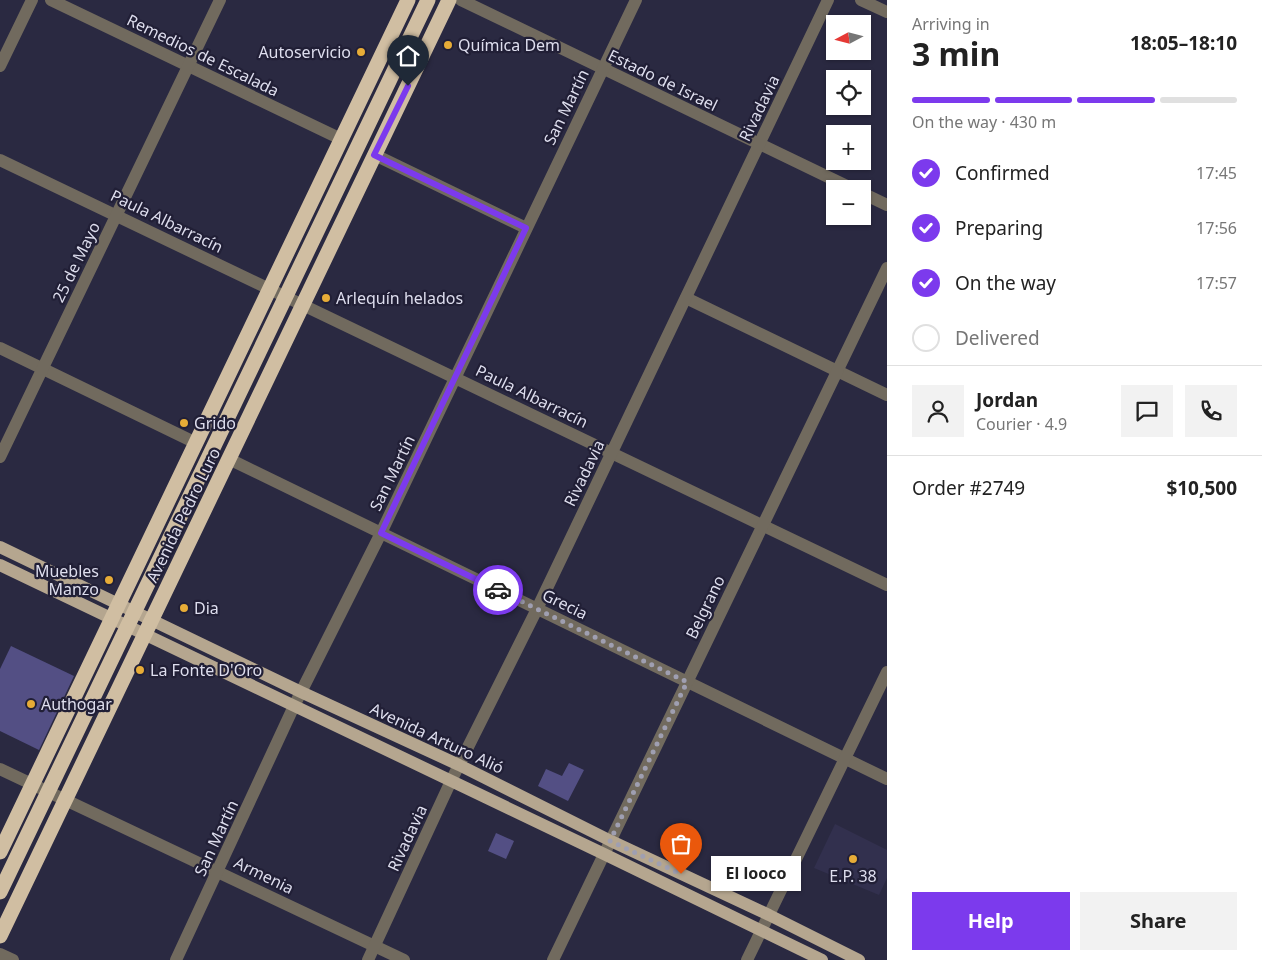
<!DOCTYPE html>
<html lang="en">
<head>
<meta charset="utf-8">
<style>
  :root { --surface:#fff; --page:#f2f2f2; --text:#222; --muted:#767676; --line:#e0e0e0; --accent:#7c3aed }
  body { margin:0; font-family:"Noto Sans",sans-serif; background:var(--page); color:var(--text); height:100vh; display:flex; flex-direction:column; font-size:19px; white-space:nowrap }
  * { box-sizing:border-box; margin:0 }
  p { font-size:16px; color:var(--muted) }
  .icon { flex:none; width:28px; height:28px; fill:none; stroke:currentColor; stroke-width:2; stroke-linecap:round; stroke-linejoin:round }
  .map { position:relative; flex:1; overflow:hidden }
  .drawer { display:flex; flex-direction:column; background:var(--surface); width:375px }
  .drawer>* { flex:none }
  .needle { width:32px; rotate:263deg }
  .tools { position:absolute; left:826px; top:15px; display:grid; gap:10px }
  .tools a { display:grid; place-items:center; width:45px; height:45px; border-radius:0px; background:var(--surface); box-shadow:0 1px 4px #0004; font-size:25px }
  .pin { position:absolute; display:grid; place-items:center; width:42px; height:42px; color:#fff; margin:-51px -21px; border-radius:50% 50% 50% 0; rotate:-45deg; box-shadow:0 0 5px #0007 }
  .pin .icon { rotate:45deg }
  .courier { position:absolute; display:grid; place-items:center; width:50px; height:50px; margin:-25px; border:4px solid #7c3aed; border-radius:50%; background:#fff; color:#222; box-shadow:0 1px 6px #0007 }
  .bubble { position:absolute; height:35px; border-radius:0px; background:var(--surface); box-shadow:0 1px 4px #0004; font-size:16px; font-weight:700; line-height:35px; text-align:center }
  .summary em { font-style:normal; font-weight:700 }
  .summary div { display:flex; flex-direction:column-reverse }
  .summary { display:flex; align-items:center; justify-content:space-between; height:85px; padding:0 25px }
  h1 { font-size:32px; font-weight:700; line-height:38px }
  .bar { display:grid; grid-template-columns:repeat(4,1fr); gap:8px 5px; align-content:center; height:60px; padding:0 25px }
  .bar i { height:6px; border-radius:4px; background:var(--line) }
  .bar .active { background:var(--accent) }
  .bar p { grid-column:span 4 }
  .line { display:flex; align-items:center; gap:12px; padding:0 25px; border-top:1px solid var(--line) }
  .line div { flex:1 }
  .round { display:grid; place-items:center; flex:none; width:52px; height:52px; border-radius:0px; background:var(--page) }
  ol { padding:0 25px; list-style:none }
  li { display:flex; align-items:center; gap:15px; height:55px }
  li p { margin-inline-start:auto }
  li .icon { padding:5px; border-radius:50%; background:var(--accent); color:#fff; stroke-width:4 }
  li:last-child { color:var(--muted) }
  li i { width:28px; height:28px; border:2px solid var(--line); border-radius:50% }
  .button { display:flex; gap:10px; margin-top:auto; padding:10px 25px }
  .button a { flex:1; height:58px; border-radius:0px; background:var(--accent); color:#fff; font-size:20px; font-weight:700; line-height:58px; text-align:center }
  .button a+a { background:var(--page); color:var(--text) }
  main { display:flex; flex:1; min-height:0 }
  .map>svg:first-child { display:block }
  .built { fill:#32304e }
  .building { fill:#534f84 }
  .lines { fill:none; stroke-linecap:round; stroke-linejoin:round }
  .minor { stroke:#716a5e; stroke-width:12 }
  .major { stroke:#b5a68f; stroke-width:12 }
  .highway { stroke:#d0bea2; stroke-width:15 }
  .done { stroke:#9f9fb1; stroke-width:5; stroke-dasharray:0 9 }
  .route { stroke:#7c3aed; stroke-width:6 }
  .poi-dot { fill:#e7ac37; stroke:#211f36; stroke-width:2 }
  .labels { text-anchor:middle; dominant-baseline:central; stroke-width:4.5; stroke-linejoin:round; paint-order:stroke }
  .poi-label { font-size:16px; fill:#dedeee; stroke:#211f36; text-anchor:start }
  .street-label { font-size:16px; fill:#dedeee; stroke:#211f36 }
</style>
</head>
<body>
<main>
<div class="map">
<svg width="887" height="960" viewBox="0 0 887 960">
  <rect width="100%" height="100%" fill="#2a2941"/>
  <polygon class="built" points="835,824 887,850 887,878 879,895 814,868"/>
  <g class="building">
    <polygon points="11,646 74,676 39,750 0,731 0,669"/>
    <polygon points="569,763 584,770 568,801 538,786 546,769 562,776"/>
    <polygon points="496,833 514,841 506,859 488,851"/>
  </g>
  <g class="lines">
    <g class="minor">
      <polyline points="51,0 341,139"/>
      <polyline points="461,0 853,189"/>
      <polyline points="861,0 887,12"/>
      <polyline points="0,66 32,0"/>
      <polyline points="375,155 526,228"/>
      <polyline points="0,160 887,585"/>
      <polyline points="862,193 887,205"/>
      <polyline points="686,298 887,395"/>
      <polyline points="0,348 196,443"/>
      <polyline points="0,457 220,0"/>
      <polyline points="229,459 887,779"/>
      <polyline points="0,769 404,960"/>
      <polyline points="0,954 13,960"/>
      <polyline points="176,960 294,706 381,533 636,0"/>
      <polyline points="368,960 451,781 537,609 828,0"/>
      <polyline points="553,960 887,268"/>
      <polyline points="747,960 887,672"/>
    </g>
    <g class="major">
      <polyline points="0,547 301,692 459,765 611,841 769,915 859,960"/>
      <polyline points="0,565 604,854 822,960"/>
    </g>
    <g class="highway">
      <polyline points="0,852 408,0"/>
      <polyline points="0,892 428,0"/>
      <polyline points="0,936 449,0"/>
    </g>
  </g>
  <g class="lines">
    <polyline class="done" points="498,590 687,682 610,841 681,874"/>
    <polyline class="route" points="408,86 374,155 526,228 381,533 498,590"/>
  </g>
  <g class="poi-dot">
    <circle cx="448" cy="45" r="5"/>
    <circle cx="361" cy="52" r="5"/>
    <circle cx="326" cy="298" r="5"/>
    <circle cx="184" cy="423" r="5"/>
    <circle cx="109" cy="580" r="5"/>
    <circle cx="184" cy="608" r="5"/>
    <circle cx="140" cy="670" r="5"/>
    <circle cx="31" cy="704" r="5"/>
    <circle cx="853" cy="859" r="5"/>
  </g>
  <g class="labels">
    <g class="poi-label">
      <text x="458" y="45">Química Dem</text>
      <text x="351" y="52" text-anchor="end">Autoservicio</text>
      <text x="336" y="298">Arlequín helados</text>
      <text x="194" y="423">Grido</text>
      <text x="99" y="571" text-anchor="end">Muebles<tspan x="99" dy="18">Manzo</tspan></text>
      <text x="194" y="608">Dia</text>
      <text x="150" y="670">La Fonte D'Oro</text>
      <text x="41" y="704">Authogar</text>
      <text x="853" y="876" text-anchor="middle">E.P. 38</text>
    </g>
    <g class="street-label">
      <text transform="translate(203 55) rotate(26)">Remedios de Escalada</text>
      <text transform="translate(663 80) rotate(26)">Estado de Israel</text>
      <text transform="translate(566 107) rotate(-64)">San Martín</text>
      <text transform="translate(759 108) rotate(-64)">Rivadavia</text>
      <text transform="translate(167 221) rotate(26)">Paula Albarracín</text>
      <text transform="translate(76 262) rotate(-64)">25 de Mayo</text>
      <text transform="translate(532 396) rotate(26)">Paula Albarracín</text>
      <text transform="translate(392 473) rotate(-64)">San Martín</text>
      <text transform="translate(584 473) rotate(-64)">Rivadavia</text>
      <text transform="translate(183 515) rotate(-64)">Avenida Pedro Luro</text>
      <text transform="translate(565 604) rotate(26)">Grecia</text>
      <text transform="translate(705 607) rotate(-64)">Belgrano</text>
      <text transform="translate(437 738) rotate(25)">Avenida Arturo Alió</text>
      <text transform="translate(216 838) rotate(-65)">San Martín</text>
      <text transform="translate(407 838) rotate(-65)">Rivadavia</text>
      <text transform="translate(264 875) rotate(26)">Armenia</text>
    </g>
  </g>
</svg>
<div class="tools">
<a><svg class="needle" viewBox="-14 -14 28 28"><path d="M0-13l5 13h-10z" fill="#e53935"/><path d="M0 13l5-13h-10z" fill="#767676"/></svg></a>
<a><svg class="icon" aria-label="locate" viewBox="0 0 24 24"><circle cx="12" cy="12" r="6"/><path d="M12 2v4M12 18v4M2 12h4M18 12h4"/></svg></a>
<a>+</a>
<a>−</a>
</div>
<div class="pin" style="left:681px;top:874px;background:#ea580c"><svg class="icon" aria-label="bag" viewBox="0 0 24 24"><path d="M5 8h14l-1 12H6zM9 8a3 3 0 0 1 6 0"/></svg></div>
<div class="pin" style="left:408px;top:86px;background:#1f2937"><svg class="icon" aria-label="home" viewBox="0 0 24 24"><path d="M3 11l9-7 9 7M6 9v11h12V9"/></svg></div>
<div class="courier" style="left:498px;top:590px"><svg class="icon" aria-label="car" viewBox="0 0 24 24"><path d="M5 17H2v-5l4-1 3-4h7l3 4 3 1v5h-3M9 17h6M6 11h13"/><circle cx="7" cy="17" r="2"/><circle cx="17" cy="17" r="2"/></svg></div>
<div class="bubble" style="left:711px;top:856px;width:90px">El looco</div>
</div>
<section class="drawer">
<div class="summary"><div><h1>3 min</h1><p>Arriving in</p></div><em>18:05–18:10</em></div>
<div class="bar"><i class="active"></i><i class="active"></i><i class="active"></i><i></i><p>On the way · 430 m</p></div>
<ol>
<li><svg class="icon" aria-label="check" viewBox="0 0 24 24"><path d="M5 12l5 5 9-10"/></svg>Confirmed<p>17:45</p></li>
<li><svg class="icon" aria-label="check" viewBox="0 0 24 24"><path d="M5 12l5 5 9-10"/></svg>Preparing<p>17:56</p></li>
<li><svg class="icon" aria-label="check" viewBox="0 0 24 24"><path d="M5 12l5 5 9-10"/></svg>On the way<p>17:57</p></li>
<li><i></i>Delivered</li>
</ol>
<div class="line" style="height:90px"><a class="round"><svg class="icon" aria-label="person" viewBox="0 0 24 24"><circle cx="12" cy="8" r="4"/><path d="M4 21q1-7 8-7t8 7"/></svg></a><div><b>Jordan</b><p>Courier · 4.9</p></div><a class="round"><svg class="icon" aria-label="chat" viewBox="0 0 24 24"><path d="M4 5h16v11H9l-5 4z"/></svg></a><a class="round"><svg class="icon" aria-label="phone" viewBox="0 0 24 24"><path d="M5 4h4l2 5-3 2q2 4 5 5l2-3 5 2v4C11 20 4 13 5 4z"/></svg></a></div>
<div class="line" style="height:65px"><div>Order #2749</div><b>$10,500</b></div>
<div class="button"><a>Help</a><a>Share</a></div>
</section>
</main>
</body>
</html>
